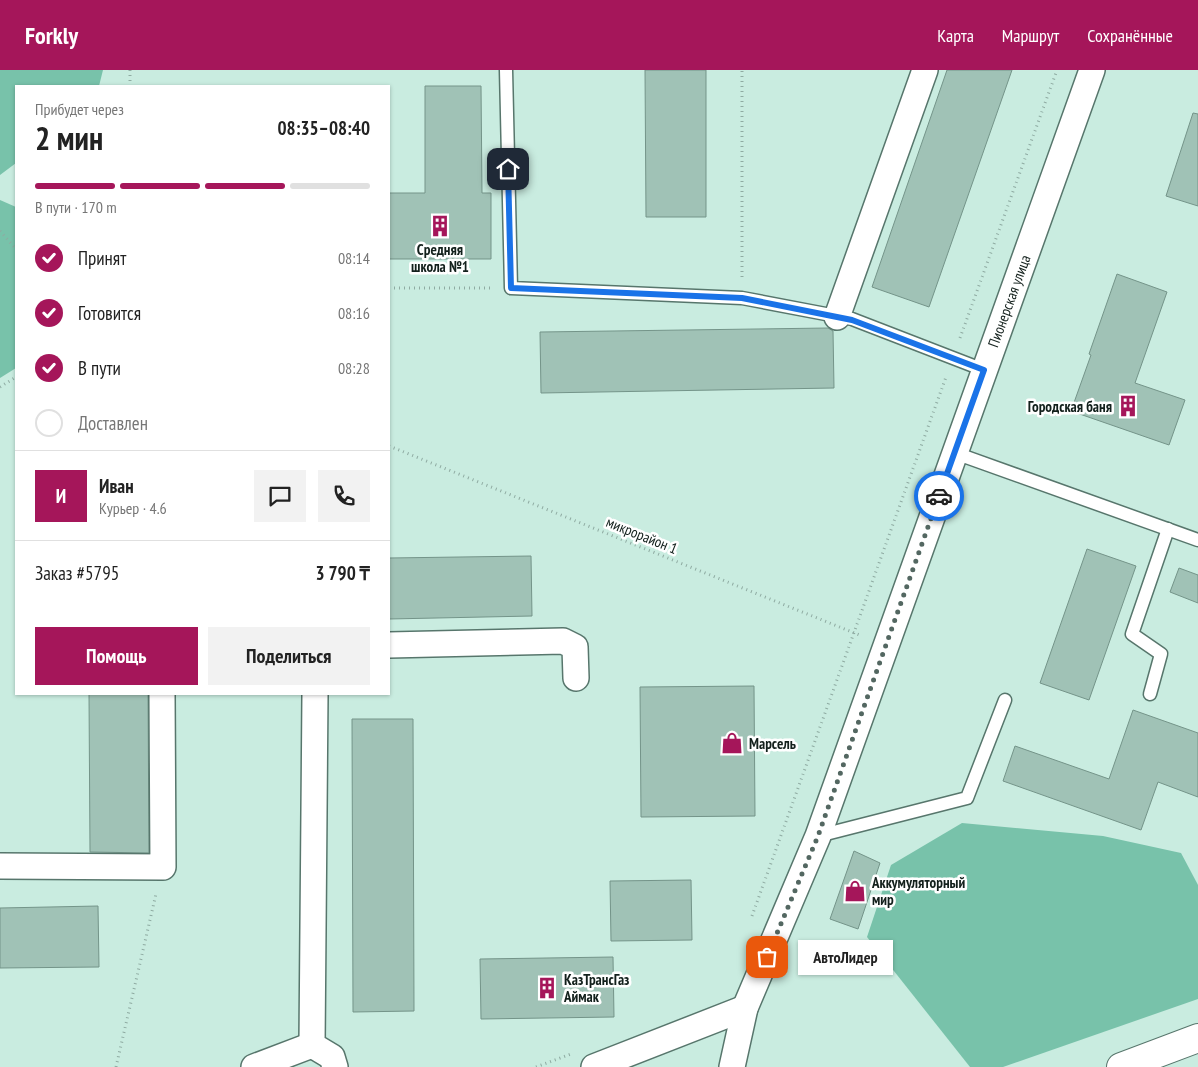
<!DOCTYPE html>
<html lang="ru">
<head>
<meta charset="utf-8">
<style>
  :root { --surface:#fff; --page:#f2f2f2; --text:#222; --muted:#767676; --line:#e0e0e0; --accent:#a5165a }
  body { margin:0; font-family:"PT Sans Narrow",sans-serif; background:var(--page); color:var(--text); height:100vh; display:flex; flex-direction:column; font-size:19px; white-space:nowrap }
  * { box-sizing:border-box; margin:0 }
  p { font-size:16px; color:var(--muted) }
  .icon { flex:none; width:28px; height:28px; fill:none; stroke:currentColor; stroke-width:2; stroke-linecap:round; stroke-linejoin:round }
  .map { position:relative; flex:1; overflow:hidden }
  .side { position:absolute; left:15px; top:15px; width:375px; height:610px; display:flex; flex-direction:column; background:var(--surface); border-radius:0px; box-shadow:0 1px 4px #0004 }
  .side>* { flex:none }
  .pin { position:absolute; display:grid; place-items:center; width:42px; height:42px; color:#fff; margin:-21px; border-radius:10px; box-shadow:0 2px 8px #0006 }
  .courier { position:absolute; display:grid; place-items:center; width:50px; height:50px; margin:-25px; border:4px solid #1a73e8; border-radius:50%; background:#fff; color:#222; box-shadow:0 1px 6px #0007 }
  .bubble { position:absolute; height:35px; border-radius:0px; background:var(--surface); box-shadow:0 1px 4px #0004; font-size:16px; font-weight:700; line-height:35px; text-align:center }
  .overview em { font-style:normal; font-weight:700 }
  .overview div { display:flex; flex-direction:column-reverse }
  .overview { display:flex; align-items:center; justify-content:space-between; height:85px; padding:0 20px }
  h1 { font-size:32px; font-weight:700; line-height:38px }
  .bar { display:grid; grid-template-columns:repeat(4,1fr); gap:8px 5px; align-content:center; height:60px; padding:0 20px }
  .bar i { height:6px; border-radius:4px; background:var(--line) }
  .bar .on { background:var(--accent) }
  .bar p { grid-column:span 4 }
  .line { display:flex; align-items:center; gap:12px; padding:0 20px; border-top:1px solid var(--line) }
  .line div { flex:1 }
  .round { display:grid; place-items:center; flex:none; width:52px; height:52px; border-radius:0px; background:var(--page) }
  ol { padding:0 20px; list-style:none }
  li { display:flex; align-items:center; gap:15px; height:55px }
  li p { margin-inline-start:auto }
  li .icon { padding:5px; border-radius:50%; background:var(--accent); color:#fff; stroke-width:4 }
  li:last-child { color:var(--muted) }
  li i { width:28px; height:28px; border:2px solid var(--line); border-radius:50% }
  .button { display:flex; gap:10px; margin-top:auto; padding:10px 20px }
  .button a { flex:1; height:58px; border-radius:0px; background:var(--accent); color:#fff; font-size:20px; font-weight:700; line-height:58px; text-align:center }
  .button a+a { background:var(--page); color:var(--text) }
  header { display:flex; align-items:center; gap:30px; box-sizing:border-box; height:70px; padding:0 25px; background:var(--accent); color:#fff }
  header strong { font-size:24px }
  nav { display:flex; gap:28px; margin-inline-start:auto; font-size:18px }
  .map>svg:first-child { display:block }
  .green { fill:#78c2aa }
  .building { fill:#a0c2b6; stroke:#749489 }
  .lines { fill:none; stroke-linecap:round; stroke-linejoin:round }
  .lane-casing { stroke:#57766c; stroke-width:15 }
  .street-casing { stroke:#57766c; stroke-width:28 }
  .secondary-casing { stroke:#57766c; stroke-width:30 }
  .path { stroke:#8faba2; stroke-width:3; stroke-dasharray:1 4; stroke-linecap:butt }
  .lane { stroke:#fff; stroke-width:12 }
  .street { stroke:#fff; stroke-width:25 }
  .secondary { stroke:#fff; stroke-width:28 }
  .done { stroke:#536761; stroke-width:5; stroke-dasharray:0 9 }
  .route { stroke:#1a73e8; stroke-width:6 }
  .labels { text-anchor:middle; dominant-baseline:central; stroke-width:5; stroke-linejoin:round; paint-order:stroke }
  .poi-label { font-size:15px; font-weight:bold; fill:#13201c; stroke:#fff; text-anchor:start }
  .street-label { font-size:15px; fill:#13201c; stroke:#fff }
</style>
</head>
<body>
<header>
<strong>Forkly</strong>
<nav><a>Карта</a><a>Маршрут</a><a>Сохранённые</a></nav>
</header>
<div class="map">
<svg width="1198" height="997" viewBox="0 0 1198 997">
  <rect width="100%" height="100%" fill="#c9ece0"/>
  <g class="green">
    <polygon points="0,0 103,0 99,16 16,16 16,93 0,105"/>
    <polygon points="0,130 16,137 16,298 0,308"/>
    <polygon points="962,753 1103,766 1181,783 1198,815 1198,929 1003,997 970,997 867,867 891,795"/>
  </g>
  <g class="building">
    <polygon points="645,0 706,0 706,147 646,147"/>
    <polygon points="947,0 1012,0 929,237 872,217"/>
    <polygon points="425,16 481,16 482,123 491,123 491,189 389,189 389,123 425,123"/>
    <polygon points="1193,43 1198,44 1198,136 1166,126"/>
    <polygon points="1117,204 1167,222 1135,313 1185,330 1169,375 1071,341 1091,285 1089,284"/>
    <polygon points="828,258 833,261 834,318 541,323 540,262"/>
    <polygon points="1087,479 1136,496 1089,630 1040,613"/>
    <polygon points="531,486 532,546 389,549 389,488"/>
    <polygon points="1179,498 1198,505 1198,533 1170,522"/>
    <polygon points="754,616 755,746 641,747 640,617"/>
    <polygon points="89,624 148,624 149,783 90,782"/>
    <polygon points="1133,640 1198,663 1198,727 1158,712 1141,760 1003,711 1015,676 1109,709"/>
    <polygon points="352,649 413,649 414,941 353,942"/>
    <polygon points="854,781 880,793 858,859 830,849"/>
    <polygon points="691,810 692,870 611,871 610,811"/>
    <polygon points="98,836 99,897 0,898 0,838"/>
    <polygon points="613,887 614,947 481,949 480,889"/>
  </g>
  <g class="lines">
    <g class="lane-casing">
      <g id="lane">
        <polyline points="506,0 511,218 742,228 852,249 984,300"/>
        <polyline points="955,383 1198,470"/>
        <polyline points="1150,624 1161,584 1132,564 1168,459"/>
        <polyline points="818,766 967,728 1005,630"/>
      </g>
    </g>
    <g class="street-casing">
      <g id="street">
        <polyline points="837,247 925,0"/>
        <polyline points="389,575 563,571 575,577 576,608"/>
        <polyline points="315,624 312,975 332,987 335,997"/>
        <polyline points="0,796 163,797 162,624"/>
        <polyline points="254,997 312,975"/>
        <polyline points="594,997 745,938"/>
        <polyline points="732,997 745,938 818,766 1092,0"/>
      </g>
    </g>
    <g class="secondary-casing">
      <polyline id="secondary" points="1121,997 1198,968"/>
    </g>
    <g class="path">
      <polyline points="130,0 130,16"/>
      <polyline points="0,161 16,179"/>
      <polyline points="742,207 742,0"/>
      <polyline points="389,218 491,218"/>
      <polyline points="960,268 1057,0"/>
      <polyline points="0,317 16,307"/>
      <polyline points="389,376 862,566"/>
      <polyline points="752,846 946,307"/>
      <polyline points="116,997 156,824"/>
      <polyline points="536,997 571,984"/>
    </g>
    <use href="#lane" class="lane"/>
    <use href="#street" class="street"/>
    <use href="#secondary" class="secondary"/>
  </g>
  <g class="lines">
    <polyline class="done" points="767,887 818,766 939,426"/>
    <polyline class="route" points="508,99 511,218 742,228 852,250 984,300 939,426"/>
  </g>
  <defs>
    <g id="building-bare" transform="scale(1.725)"><path d="M-4-6H4V6H1V3H-1V6H-4ZM-2.5-4.3h1.7v1.8h-1.7ZM.8-4.3h1.7v1.8H.8ZM-2.5-1h1.7V.8h-1.7ZM.8-1h1.7V.8H.8Z" fill="#a5165a" stroke="#fff" stroke-width="2.5" paint-order="stroke"/></g>
    <g id="shop-bare" transform="scale(1.725)"><path d="M-5-2.5h2.3a2.7 3.5 0 0 1 5.4 0H5L5.5 6h-11ZM-1.5-2.5h3a1.5 2.3 0 0 0-3 0Z" fill="#a5165a" stroke="#fff" stroke-width="2.5" paint-order="stroke"/></g>
  </defs>
  <g fill-rule="evenodd">
    <use href="#building-bare" x="440" y="156"/>
    <use href="#building-bare" x="1128" y="336"/>
    <use href="#shop-bare" x="732" y="673"/>
    <use href="#shop-bare" x="855" y="821"/>
    <use href="#building-bare" x="547" y="918"/>
  </g>
  <g class="labels">
    <g class="poi-label">
      <text x="440" y="179" text-anchor="middle">Средняя<tspan x="440" dy="17">школа №1</tspan></text>
      <text x="1112" y="336" text-anchor="end">Городская баня</text>
      <text x="749" y="673">Марсель</text>
      <text x="872" y="812">Аккумуляторный<tspan x="872" dy="17">мир</tspan></text>
      <text x="564" y="909">КазТрансГаз<tspan x="564" dy="17">Аймак</tspan></text>
    </g>
    <g class="street-label">
      <text transform="translate(1009 231) rotate(-70)">Пионерская улица</text>
      <text transform="translate(642 465) rotate(22)">микрорайон 1</text>
    </g>
  </g>
</svg>
<div class="pin" style="left:767px;top:887px;background:#ea580c"><svg class="icon" aria-label="bag" viewBox="0 0 24 24"><path d="M5 8h14l-1 12H6zM9 8a3 3 0 0 1 6 0"/></svg></div>
<div class="pin" style="left:508px;top:99px;background:#1f2937"><svg class="icon" aria-label="home" viewBox="0 0 24 24"><path d="M3 11l9-7 9 7M6 9v11h12V9"/></svg></div>
<div class="courier" style="left:939px;top:426px"><svg class="icon" aria-label="car" viewBox="0 0 24 24"><path d="M5 17H2v-5l4-1 3-4h7l3 4 3 1v5h-3M9 17h6M6 11h13"/><circle cx="7" cy="17" r="2"/><circle cx="17" cy="17" r="2"/></svg></div>
<div class="bubble" style="left:798px;top:870px;width:95px">АвтоЛидер</div>
<section class="side">
<div class="overview"><div><h1>2 мин</h1><p>Прибудет через</p></div><em>08:35–08:40</em></div>
<div class="bar"><i class="on"></i><i class="on"></i><i class="on"></i><i></i><p>В пути · 170 m</p></div>
<ol>
<li><svg class="icon" aria-label="check" viewBox="0 0 24 24"><path d="M5 12l5 5 9-10"/></svg>Принят<p>08:14</p></li>
<li><svg class="icon" aria-label="check" viewBox="0 0 24 24"><path d="M5 12l5 5 9-10"/></svg>Готовится<p>08:16</p></li>
<li><svg class="icon" aria-label="check" viewBox="0 0 24 24"><path d="M5 12l5 5 9-10"/></svg>В пути<p>08:28</p></li>
<li><i></i>Доставлен</li>
</ol>
<div class="line" style="height:90px"><b class="round" style="background:var(--accent);color:#fff">И</b><div><b>Иван</b><p>Курьер · 4.6</p></div><a class="round"><svg class="icon" aria-label="chat" viewBox="0 0 24 24"><path d="M4 5h16v11H9l-5 4z"/></svg></a><a class="round"><svg class="icon" aria-label="phone" viewBox="0 0 24 24"><path d="M5 4h4l2 5-3 2q2 4 5 5l2-3 5 2v4C11 20 4 13 5 4z"/></svg></a></div>
<div class="line" style="height:65px"><div>Заказ #5795</div><b>3 790 ₸</b></div>
<div class="button"><a>Помощь</a><a>Поделиться</a></div>
</section>
</div>
</body>
</html>
